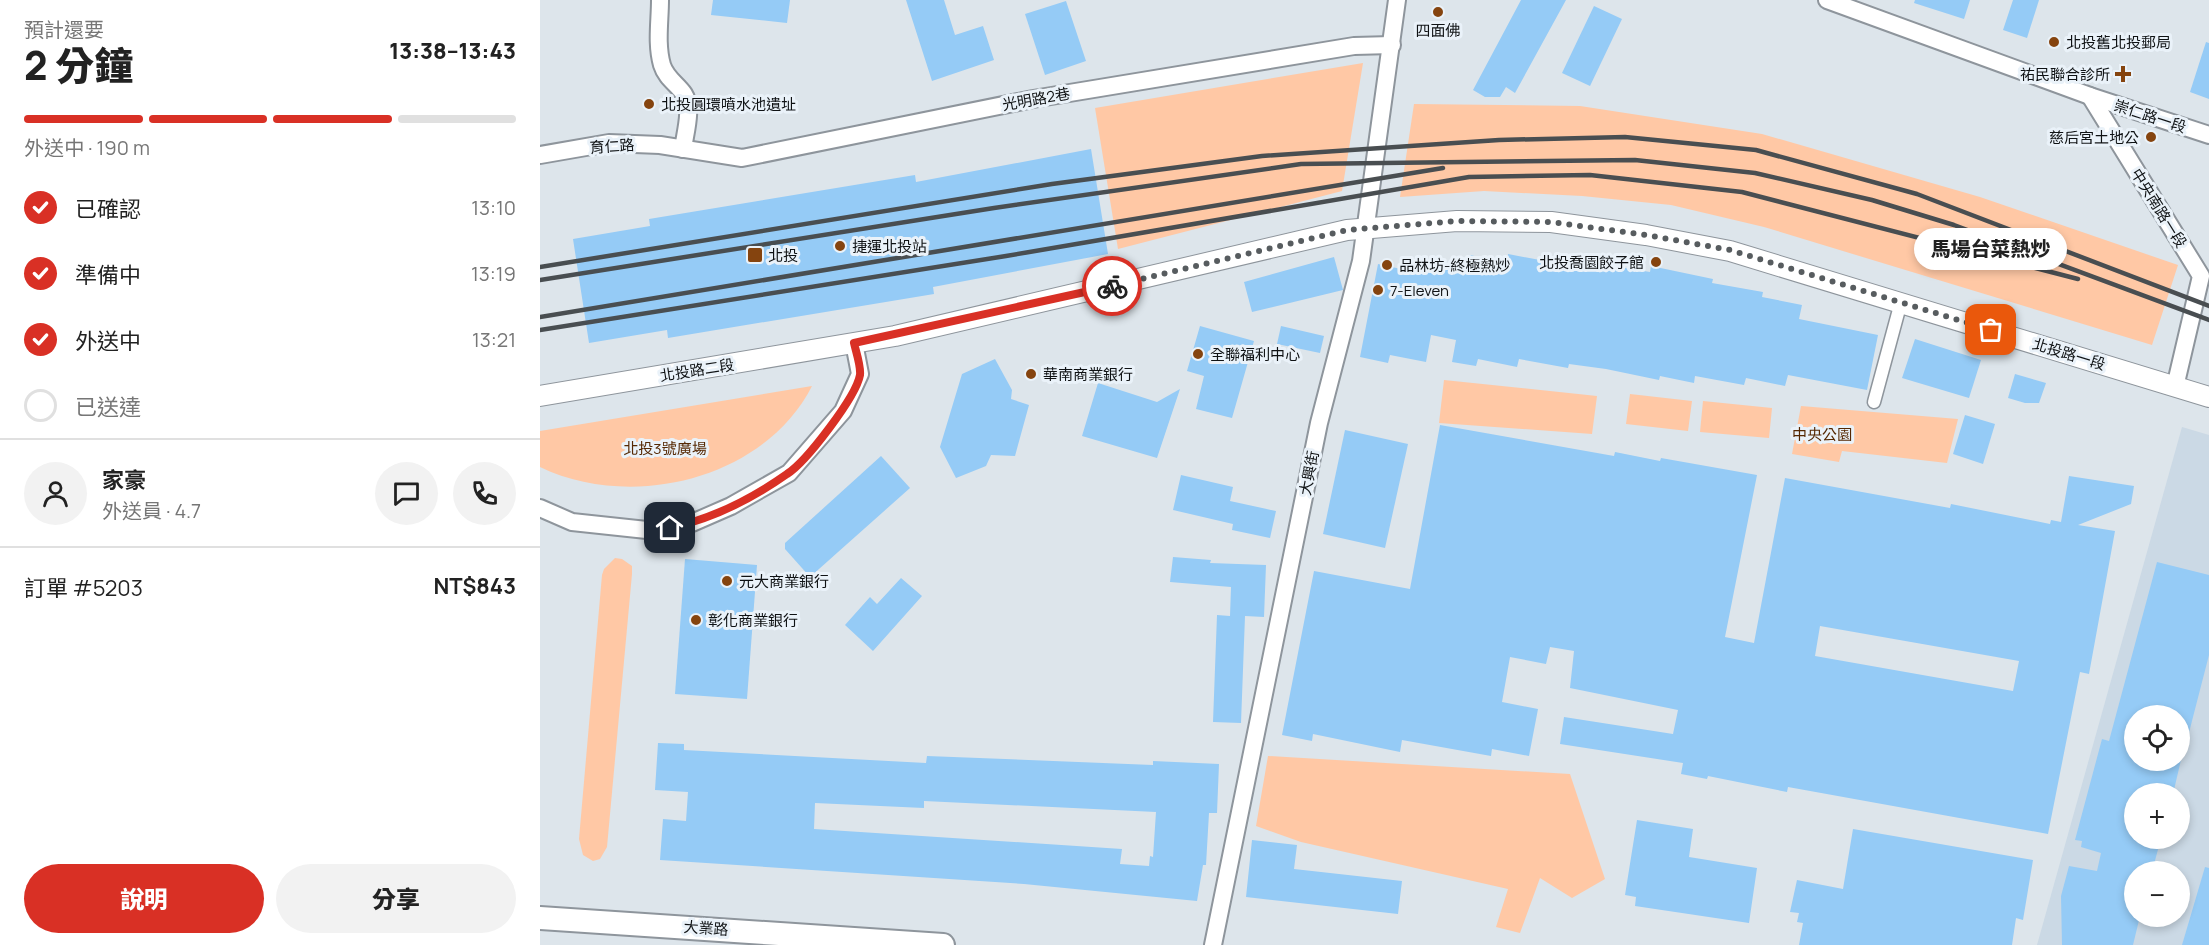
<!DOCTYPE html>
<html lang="zh-TW">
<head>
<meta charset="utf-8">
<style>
  :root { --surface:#fff; --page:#f2f2f2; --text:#222; --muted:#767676; --line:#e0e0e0; --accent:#d93025 }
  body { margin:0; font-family:Manrope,"Noto Sans TC",sans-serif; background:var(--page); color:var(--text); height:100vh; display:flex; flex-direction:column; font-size:22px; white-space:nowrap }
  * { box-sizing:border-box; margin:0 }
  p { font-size:20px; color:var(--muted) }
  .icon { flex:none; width:33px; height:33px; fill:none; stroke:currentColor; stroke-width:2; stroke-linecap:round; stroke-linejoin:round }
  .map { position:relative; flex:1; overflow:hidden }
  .details { display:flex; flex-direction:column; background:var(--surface); width:540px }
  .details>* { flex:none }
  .fabs { position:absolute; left:1584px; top:705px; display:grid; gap:12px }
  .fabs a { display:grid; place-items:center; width:66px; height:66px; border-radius:50%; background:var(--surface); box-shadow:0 3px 9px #0003; font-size:30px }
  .pin { position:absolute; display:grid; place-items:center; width:51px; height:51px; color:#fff; margin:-26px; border-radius:12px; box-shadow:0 3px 9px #0006 }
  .courier { position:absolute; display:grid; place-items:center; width:60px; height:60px; margin:-30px; border:4px solid #d93025; border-radius:50%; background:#fff; color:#222; box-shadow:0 2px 8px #0007 }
  .bubble { position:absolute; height:42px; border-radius:21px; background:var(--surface); box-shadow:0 3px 9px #0003; font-size:20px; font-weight:800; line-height:42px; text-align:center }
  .summary em { font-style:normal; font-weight:800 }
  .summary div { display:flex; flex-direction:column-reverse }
  .summary { display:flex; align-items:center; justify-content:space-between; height:102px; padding:0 24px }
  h1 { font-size:39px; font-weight:800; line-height:45px }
  .bar { display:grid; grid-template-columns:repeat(4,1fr); gap:9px 6px; align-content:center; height:72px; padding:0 24px }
  .bar i { height:8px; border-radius:4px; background:var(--line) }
  .bar .selected { background:var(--accent) }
  .bar p { grid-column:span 4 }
  .line { display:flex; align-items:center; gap:15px; padding:0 24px; border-top:2px solid var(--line) }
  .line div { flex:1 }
  .round { display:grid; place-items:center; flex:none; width:63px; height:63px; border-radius:32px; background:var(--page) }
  ol { padding:0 24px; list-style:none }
  li { display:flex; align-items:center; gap:18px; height:66px }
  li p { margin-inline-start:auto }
  li .icon { padding:6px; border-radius:50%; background:var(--accent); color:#fff; stroke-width:4 }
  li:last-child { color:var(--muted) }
  li i { width:33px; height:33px; border:3px solid var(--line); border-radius:50% }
  .button { display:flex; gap:12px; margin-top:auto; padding:12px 24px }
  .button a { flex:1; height:69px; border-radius:36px; background:var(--accent); color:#fff; font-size:24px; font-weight:800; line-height:69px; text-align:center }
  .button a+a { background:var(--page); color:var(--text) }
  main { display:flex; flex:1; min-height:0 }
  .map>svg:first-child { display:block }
  .built { fill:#cbd9e5; fill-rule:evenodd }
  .green { fill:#ffc8a5 }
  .building { fill:#95cbf6; fill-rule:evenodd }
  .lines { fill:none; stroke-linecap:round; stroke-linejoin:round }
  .pedestrian-casing { stroke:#8e959c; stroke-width:15 }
  .minor-casing { stroke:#8e959c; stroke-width:20 }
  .tertiary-casing { stroke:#8e959c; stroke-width:22 }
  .secondary-casing { stroke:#8e959c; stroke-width:26 }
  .pedestrian { stroke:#fff; stroke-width:12 }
  .minor { stroke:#fff; stroke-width:16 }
  .tertiary { stroke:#fff; stroke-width:20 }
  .secondary { stroke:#fff; stroke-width:22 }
  .rail { stroke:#494e51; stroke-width:4.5 }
  .done { stroke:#575c5f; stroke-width:6; stroke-dasharray:0 10.8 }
  .route { stroke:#d93025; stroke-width:8 }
  .poi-dot { fill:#85440f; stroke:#eaf2f9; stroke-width:2 }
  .labels { text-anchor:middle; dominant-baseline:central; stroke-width:6; stroke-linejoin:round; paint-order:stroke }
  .poi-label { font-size:15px; fill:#0f1214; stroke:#eaf2f9; text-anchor:start }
  .street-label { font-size:15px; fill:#0f1214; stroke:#eaf2f9 }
  .park-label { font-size:15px; fill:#552803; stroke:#eaf2f9 }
</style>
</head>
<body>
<main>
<section class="details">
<div class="summary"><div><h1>2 分鐘</h1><p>預計還要</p></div><em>13:38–13:43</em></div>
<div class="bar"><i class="selected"></i><i class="selected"></i><i class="selected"></i><i></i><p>外送中 · 190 m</p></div>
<ol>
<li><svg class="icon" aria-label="check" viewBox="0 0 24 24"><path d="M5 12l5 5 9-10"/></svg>已確認<p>13:10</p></li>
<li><svg class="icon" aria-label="check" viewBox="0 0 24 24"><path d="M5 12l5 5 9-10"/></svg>準備中<p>13:19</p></li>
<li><svg class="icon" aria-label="check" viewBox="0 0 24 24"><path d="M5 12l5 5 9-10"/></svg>外送中<p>13:21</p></li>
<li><i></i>已送達</li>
</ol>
<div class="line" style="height:108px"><a class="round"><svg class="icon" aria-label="person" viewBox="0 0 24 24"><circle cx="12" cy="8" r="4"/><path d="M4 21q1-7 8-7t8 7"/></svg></a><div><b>家豪</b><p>外送員 · 4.7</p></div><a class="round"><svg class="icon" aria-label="chat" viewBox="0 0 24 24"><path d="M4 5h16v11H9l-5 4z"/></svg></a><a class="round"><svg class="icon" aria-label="phone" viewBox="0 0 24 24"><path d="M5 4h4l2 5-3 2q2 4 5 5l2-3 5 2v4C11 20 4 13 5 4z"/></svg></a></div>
<div class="line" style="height:78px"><div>訂單 #5203</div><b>NT$843</b></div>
<div class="button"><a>說明</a><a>分享</a></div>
</section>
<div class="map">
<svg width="1669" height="945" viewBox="0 0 1669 945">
  <rect width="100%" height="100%" fill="#dde5eb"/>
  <path class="built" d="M1642,427L1669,435V945H1497ZM1594,716H1640V760H1594ZM1594,794H1640V838H1594ZM1594,872H1640V916H1594Z"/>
  <g class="green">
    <polygon points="823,63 802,191 578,249 555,108"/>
    <polygon points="874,104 1040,106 1222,134 1440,197 1638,265 1612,345 1224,227 1131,205 1042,196 944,191 860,197"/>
    <polygon points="904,380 1057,396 1052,434 899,423"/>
    <path d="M272,386C224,480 91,511 0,467V431Z"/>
    <polygon points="1090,394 1152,401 1148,431 1086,424"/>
    <polygon points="1163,401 1232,408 1229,438 1160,432"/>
    <polygon points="1261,406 1418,419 1407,463 1302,451 1299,462 1252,454"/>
    <polygon points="75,558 82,559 92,566 92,574 67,847 60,859 53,861 43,855 39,839 62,575 64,569"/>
    <polygon points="728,756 1030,774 1065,879 1032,898 1000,878 980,933 956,927 968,889 761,842 716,826"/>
  </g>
  <g class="building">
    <polygon points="173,0 250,0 247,23 171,15"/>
    <polygon points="366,0 404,0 415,35 443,26 454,60 392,81"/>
    <polygon points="981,0 1026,0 975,93 966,87 960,97 945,97 933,90"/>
    <polygon points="1375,0 1430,0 1424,19 1374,3"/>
    <polygon points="1473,0 1499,0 1487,38 1463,30"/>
    <polygon points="526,1 546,61 505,75 485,14"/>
    <polygon points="1054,6 1082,19 1050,86 1022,73"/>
    <polygon points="1666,42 1669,43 1669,99 1650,92"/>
    <polygon points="551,149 568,254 393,287 394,294 128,338 127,330 49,343 33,239 110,226 109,219 375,175 376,182"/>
    <polygon points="968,254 1016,263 1017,257 1110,272 1111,266 1173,279 1172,283 1223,292 1222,297 1262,305 1259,319 1338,335 1327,390 1248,375 1245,386 1206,378 1204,385 1155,376 1154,383 1120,376 1119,380 1066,369 1029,364 1028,368 979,359 977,367 938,359 936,366 912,362 916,340 891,335 886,362 850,355 848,363 820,357 838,264 875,272 878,258 926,268 929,255 967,262"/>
    <polygon points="794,257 803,290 712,312 704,282"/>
    <polygon points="660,326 714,341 692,418 656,409 664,376 647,371"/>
    <polygon points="741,326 784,336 780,353 737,344"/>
    <polygon points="1375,339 1441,360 1429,398 1362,378"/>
    <polygon points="455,359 472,390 471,399 489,405 475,456 451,455 446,466 416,478 400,447 422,374"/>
    <polygon points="1475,374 1506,383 1499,403 1485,403 1468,398"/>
    <polygon points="558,383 617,402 640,389 617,458 542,436"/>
    <polygon points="1425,415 1455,424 1443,464 1413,454"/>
    <path d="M900,425L1074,456L1075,452L1120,461L1121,458L1217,475L1185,637L1214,643L1245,478L1410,508L1411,504L1510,524L1511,520L1521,522L1529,476L1594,486L1591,504L1538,525L1575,531L1549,674L1540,672L1508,834L1248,787L1247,792L1168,776L1167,779L1141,774L1143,763L1020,744L1024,717L1133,734L1138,710L1030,688L1034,651L1010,647L1006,664L970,657L962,702L998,709L989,756L952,749L951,756L862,740L860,752L773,734L772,741L742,735L774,571L870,589ZM1280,626L1479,661L1473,691L1275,656Z"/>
    <polygon points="805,430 868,444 845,548 783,534"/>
    <polygon points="341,456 370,488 270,577 245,549 245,543"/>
    <polygon points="641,475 693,487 690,501 736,511 730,538 692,530 693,524 633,510"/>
    <polygon points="633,557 671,560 670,563 726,565 724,617 705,616 701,723 673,722 677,615 690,616 691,587 630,582"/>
    <polygon points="145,559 217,565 207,699 135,694"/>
    <polygon points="1617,562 1669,575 1669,655 1645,748 1640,748 1640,716 1594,716 1594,760 1641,760 1633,794 1594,794 1594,838 1621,838 1612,872 1594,872 1594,916 1600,916 1593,945 1522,945 1521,896 1529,866 1557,871 1561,853 1541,847 1542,841 1535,840 1562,739 1569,741"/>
    <polygon points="361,578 382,596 333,651 305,625 330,597 337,604"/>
    <path d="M118,743L144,744V750L386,763L387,756L613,765V761L679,764L677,813H669L666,865H663L657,901L484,884L120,860L123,819L146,821L148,792L115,790ZM384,801L616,812L613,857L610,856L609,866L580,864L582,849L274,829L275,803L384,808Z"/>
    <polygon points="1097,820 1153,829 1149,857 1217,868 1209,923 1095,906 1096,897 1085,895"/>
    <polygon points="1313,829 1493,860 1483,920 1476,918 1472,945 1259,945 1263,923 1257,922 1259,913 1250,912 1257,880 1303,889"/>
    <polygon points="712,840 757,845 754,869 862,881 858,914 706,897"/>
    <polygon points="1665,867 1669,868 1669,945 1642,945"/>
  </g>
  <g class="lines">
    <g class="pedestrian-casing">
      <polyline id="pedestrian" points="1334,402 1361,302"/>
    </g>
    <g class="minor-casing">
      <g id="minor">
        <path d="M120,0C120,21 116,44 122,65C126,78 137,84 144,94C153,108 145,133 143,149"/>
        <polyline points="1287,0 1550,96 1669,135"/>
        <polyline points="1550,96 1661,276 1635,387"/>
        <polyline points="0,155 69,143 120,145 202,158 493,99 814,46 852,45"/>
        <polyline points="0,508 32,522 116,531 152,523 191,506 249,473 303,411 320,374 314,343"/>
        <polyline points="673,945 779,423 821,261 857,0"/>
      </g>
    </g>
    <g class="tertiary-casing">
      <polyline id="tertiary" points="0,396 355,336 807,230 917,221 1011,222 1106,235 1190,251 1669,397"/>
    </g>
    <g class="secondary-casing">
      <polyline id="secondary" points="0,918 403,945"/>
    </g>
    <use href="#pedestrian" class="pedestrian"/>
    <use href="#minor" class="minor"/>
    <use href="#tertiary" class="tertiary"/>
    <use href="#secondary" class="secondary"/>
    <g class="rail">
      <polyline points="0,267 512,184 722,156 959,140 1085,137 1216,150 1377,194 1669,306"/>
      <polyline points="0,280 454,208 761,164 1095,160 1215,173 1332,200 1414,225 1669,320"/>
      <polyline points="0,317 903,168"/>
      <polyline points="0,330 466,256 929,177 1050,175 1202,192 1538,279"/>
    </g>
  </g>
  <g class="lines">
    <polyline class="done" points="572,286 807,230 917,221 1011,222 1106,235 1190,250 1451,330"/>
    <path class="route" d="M130,528C171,519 213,498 247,474C266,462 316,397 320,375C321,366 316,352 314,343L572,286"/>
  </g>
  <g class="poi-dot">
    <circle cx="898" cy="12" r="6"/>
    <circle cx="1514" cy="42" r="6"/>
    <path d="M1580 65h6v6h6v6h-6v6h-6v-6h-6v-6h6z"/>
    <circle cx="109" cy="104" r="6"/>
    <circle cx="1611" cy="137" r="6"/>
    <circle cx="300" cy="246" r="6"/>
    <rect x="207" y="247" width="16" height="16" rx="3"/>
    <circle cx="1116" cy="262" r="6"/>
    <circle cx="847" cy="265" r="6"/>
    <circle cx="838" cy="290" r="6"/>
    <circle cx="658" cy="354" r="6"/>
    <circle cx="491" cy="374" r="6"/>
    <circle cx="187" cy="581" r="6"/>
    <circle cx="156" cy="620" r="6"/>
  </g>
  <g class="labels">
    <g class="poi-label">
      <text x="898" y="30" text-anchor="middle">四面佛</text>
      <text x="1526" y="42">北投舊北投郵局</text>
      <text x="1570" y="74" text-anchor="end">祐民聯合診所</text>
      <text x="121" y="104">北投圓環噴水池遺址</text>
      <text x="1599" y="137" text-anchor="end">慈后宮土地公</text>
      <text x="312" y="246">捷運北投站</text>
      <text x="228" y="255">北投</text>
      <text x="1104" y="262" text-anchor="end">北投喬園餃子館</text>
      <text x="859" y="265">品林坊-終極熱炒</text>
      <text x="850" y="290">7-Eleven</text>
      <text x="670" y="354">全聯福利中心</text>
      <text x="503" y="374">華南商業銀行</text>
      <text x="199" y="581">元大商業銀行</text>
      <text x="168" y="620">彰化商業銀行</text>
    </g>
    <g class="street-label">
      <text transform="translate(496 99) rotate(-10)">光明路2巷</text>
      <text transform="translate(1610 116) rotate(18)">崇仁路一段</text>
      <text transform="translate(72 146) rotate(-4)">育仁路</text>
      <text transform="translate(1619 208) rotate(58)">中央南路一段</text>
      <text transform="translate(1529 354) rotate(17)">北投路一段</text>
      <text transform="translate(157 370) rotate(-9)">北投路二段</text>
      <text transform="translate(769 473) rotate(-79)">大興街</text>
      <text transform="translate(166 928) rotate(4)">大業路</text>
    </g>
    <g class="park-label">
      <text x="1282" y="434">中央公園</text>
      <text x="125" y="448">北投3號廣場</text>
    </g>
  </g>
</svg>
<div class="fabs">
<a><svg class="icon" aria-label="locate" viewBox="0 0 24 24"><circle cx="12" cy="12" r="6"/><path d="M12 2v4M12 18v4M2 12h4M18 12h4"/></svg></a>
<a>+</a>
<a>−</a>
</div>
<div class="pin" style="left:1451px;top:330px;background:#ea580c"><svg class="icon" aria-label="bag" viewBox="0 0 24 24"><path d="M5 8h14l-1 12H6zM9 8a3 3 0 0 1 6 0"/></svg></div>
<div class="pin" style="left:130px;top:528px;background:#1f2937"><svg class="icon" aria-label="home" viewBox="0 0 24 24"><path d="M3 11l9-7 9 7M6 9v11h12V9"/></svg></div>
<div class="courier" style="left:572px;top:286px"><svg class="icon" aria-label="bike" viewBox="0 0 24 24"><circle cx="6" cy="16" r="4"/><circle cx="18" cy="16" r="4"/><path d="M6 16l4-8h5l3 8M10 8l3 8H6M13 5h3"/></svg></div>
<div class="bubble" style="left:1374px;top:228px;width:153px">馬場台菜熱炒</div>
</div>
</main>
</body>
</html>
